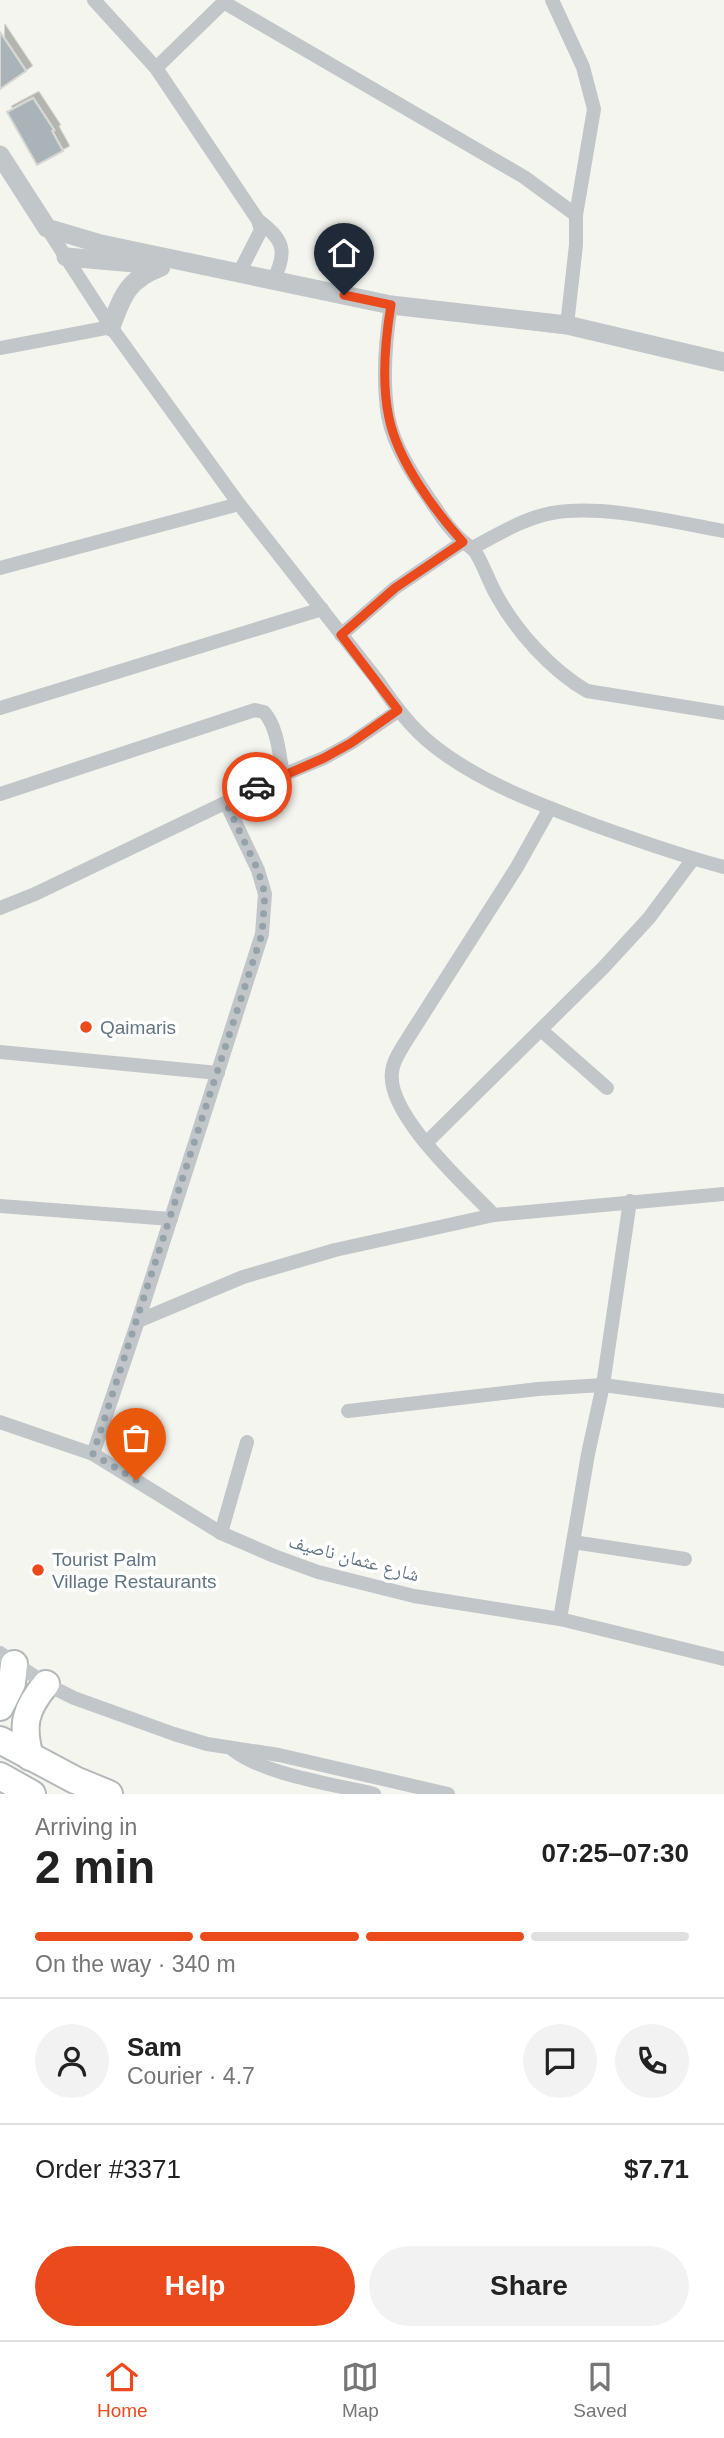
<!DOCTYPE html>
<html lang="en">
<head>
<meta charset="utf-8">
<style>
  :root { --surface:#fff; --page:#f2f2f2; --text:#222; --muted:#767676; --line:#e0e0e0; --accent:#ea4a1c }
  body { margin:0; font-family:Arial,"Noto Naskh Arabic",sans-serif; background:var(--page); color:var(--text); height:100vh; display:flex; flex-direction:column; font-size:26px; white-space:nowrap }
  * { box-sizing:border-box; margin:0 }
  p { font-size:23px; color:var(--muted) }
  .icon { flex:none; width:38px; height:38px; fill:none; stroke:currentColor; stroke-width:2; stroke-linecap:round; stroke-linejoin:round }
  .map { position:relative; height:1794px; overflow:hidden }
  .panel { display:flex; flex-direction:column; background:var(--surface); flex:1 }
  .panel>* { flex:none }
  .pin { position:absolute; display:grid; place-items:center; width:60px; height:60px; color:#fff; margin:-72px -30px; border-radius:50% 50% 50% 0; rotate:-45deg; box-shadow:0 0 7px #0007 }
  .pin .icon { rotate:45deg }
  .courier { position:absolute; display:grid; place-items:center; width:70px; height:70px; margin:-35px; border:5px solid #ea4a1c; border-radius:50%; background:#fff; color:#222; box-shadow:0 2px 9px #0007 }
  .overview em { font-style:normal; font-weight:800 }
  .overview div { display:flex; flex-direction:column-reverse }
  .overview { display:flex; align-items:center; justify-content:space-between; height:119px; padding:0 35px }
  h1 { font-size:46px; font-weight:800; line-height:52px }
  .bar { display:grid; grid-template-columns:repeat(4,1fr); gap:10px 7px; align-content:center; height:84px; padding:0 35px }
  .bar i { height:9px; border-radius:5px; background:var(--line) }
  .bar .selected { background:var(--accent) }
  .bar p { grid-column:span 4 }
  .line { display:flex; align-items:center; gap:18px; padding:0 35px; border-top:2px solid var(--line) }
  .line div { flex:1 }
  .round { display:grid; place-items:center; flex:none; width:74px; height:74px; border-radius:37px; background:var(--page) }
  .action { display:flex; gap:14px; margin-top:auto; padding:14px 35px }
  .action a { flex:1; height:80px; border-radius:42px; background:var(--accent); color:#fff; font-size:28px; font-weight:800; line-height:80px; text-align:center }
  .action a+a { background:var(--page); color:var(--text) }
  .menu { display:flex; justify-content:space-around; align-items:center; height:98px; border-top:2px solid var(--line); background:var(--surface); font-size:19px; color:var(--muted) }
  .menu a { display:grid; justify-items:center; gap:4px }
  .menu .selected { color:var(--accent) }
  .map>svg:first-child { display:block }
  .building { fill:#aab3b7; stroke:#d6d6d3; stroke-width:2; filter:url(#shadow) }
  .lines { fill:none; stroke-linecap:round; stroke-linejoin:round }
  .motorway-casing { stroke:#b4b8bb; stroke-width:30 }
  .minor { stroke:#c2c6c9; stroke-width:14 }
  .tertiary { stroke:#c2c6c9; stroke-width:19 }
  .motorway { stroke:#fff; stroke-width:26 }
  .done { stroke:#95a2a9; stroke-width:7; stroke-dasharray:0 12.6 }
  .route { stroke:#ea4a1c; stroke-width:9 }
  .poi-dot { fill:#ea4a1c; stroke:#fff; stroke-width:2.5 }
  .labels { text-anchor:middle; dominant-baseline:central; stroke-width:7; stroke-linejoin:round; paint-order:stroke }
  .poi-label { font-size:19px; fill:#627583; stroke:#fff; text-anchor:start }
  .street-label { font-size:19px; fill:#627583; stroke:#fff }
</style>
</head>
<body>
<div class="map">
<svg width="724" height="1794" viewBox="0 0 724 1794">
  <defs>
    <filter id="shadow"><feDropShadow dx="5.5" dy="-5.5" stdDeviation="0" flood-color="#0004"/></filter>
  </defs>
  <rect width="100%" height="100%" fill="#f5f5f0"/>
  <g class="building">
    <polygon points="0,32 26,71 0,89"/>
    <polygon points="33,98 54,130 52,131 63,151 37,165 7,112"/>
  </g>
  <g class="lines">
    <g class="motorway-casing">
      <g id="motorway">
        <polyline points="0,1707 12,1683 14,1664"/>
        <polyline points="0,1740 75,1780 109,1794"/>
        <path d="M30,1757C21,1725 25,1709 46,1684"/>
        <polyline points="0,1776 32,1794"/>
      </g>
    </g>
    <g class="minor">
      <path d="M94,0L156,68L258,220C284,240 288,251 273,281"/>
      <polyline points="552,0 583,67 594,109 576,215 576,245 567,325"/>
      <polyline points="225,3 524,177 576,215"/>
      <polyline points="156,68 226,0"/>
      <path d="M47,228L111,327L239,504L378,681C394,705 411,728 434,746C481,783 541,805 597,826C639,841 681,856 724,867"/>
      <polyline points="239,273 261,230 258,220"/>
      <path d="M391,305C385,342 382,378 388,416C395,453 422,488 443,519C449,527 456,536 464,542C468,546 473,548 476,553C484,566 489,582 497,596C517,632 551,670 587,691L724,713"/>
      <polyline points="0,348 111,327"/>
      <path d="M472,548C497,535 524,518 552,513C603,504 672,522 724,531"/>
      <polyline points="0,568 239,504"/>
      <polyline points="341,635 395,588 463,542"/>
      <polyline points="0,708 322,609"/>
      <path d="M0,794L255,710L264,712C278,728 279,754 283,775"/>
      <polyline points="0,908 35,894 283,775 324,758 351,743 398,711"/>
      <polyline points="541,1030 607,1088"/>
      <polyline points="0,1052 218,1073"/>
      <polyline points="426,1143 603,968 649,918 693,859"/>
      <polyline points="0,1206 171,1219"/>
      <path d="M494,1215C465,1185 386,1114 392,1072C393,1060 402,1048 408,1038L517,867L550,808"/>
      <polyline points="138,1321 243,1277 335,1250 494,1215 724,1194"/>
      <polyline points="348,1411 538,1389 603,1385 724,1401"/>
      <polyline points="0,1422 93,1454 221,1533 274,1556 318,1572 414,1596 560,1619 724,1659"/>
      <polyline points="93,1454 138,1321 262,934 265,894 258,870 226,803"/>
      <polyline points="221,1533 247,1442"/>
      <polyline points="573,1542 685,1559"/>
      <polyline points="560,1619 588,1454 603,1385 630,1201"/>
      <polyline points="0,1653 46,1684 74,1698 174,1734 207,1744 279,1755 448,1794"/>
      <path d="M232,1749C264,1775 333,1784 374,1794"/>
    </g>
    <g class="tertiary">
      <polyline points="0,155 47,228 101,244 391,305 567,325 724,362"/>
      <polyline points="66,257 157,265"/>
      <path d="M111,327C122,296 128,279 161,267"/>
    </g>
    <use href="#motorway" class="motorway"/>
  </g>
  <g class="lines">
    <polyline class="done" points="136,1480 93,1454 262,934 265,894 258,870 226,803 257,787"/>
    <path class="route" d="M257,787L324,758L351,743L398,710L341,635L395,588L463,542C434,510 398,461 389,418C381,381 385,341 391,305L344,295"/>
  </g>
  <g class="poi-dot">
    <circle cx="86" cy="1027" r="7"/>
    <circle cx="38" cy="1570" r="7"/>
  </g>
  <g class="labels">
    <g class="poi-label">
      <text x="100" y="1027">Qaimaris</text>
      <text x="52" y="1559">Tourist Palm<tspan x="52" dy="22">Village Restaurants</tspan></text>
    </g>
    <g class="street-label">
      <text transform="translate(354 1558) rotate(15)">شارع عثمان ناصيف</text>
    </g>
  </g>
</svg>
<div class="pin" style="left:136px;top:1480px;background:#ea580c"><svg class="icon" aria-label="bag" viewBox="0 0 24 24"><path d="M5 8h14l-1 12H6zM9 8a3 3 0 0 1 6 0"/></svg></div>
<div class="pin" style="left:344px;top:295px;background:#1f2937"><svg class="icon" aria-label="home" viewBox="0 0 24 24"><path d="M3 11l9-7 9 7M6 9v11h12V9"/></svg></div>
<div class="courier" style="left:257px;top:787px"><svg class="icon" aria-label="car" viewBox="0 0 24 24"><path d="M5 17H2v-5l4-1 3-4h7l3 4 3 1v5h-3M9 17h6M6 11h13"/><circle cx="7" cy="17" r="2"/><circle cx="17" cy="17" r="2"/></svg></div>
</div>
<section class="panel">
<div class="overview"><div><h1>2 min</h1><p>Arriving in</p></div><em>07:25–07:30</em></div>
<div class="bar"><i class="selected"></i><i class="selected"></i><i class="selected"></i><i></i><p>On the way · 340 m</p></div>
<div class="line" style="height:126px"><a class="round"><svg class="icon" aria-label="person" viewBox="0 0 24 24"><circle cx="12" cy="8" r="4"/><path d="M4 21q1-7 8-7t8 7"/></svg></a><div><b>Sam</b><p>Courier · 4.7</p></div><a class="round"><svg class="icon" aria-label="chat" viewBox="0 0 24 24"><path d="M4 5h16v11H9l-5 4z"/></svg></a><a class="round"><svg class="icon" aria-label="phone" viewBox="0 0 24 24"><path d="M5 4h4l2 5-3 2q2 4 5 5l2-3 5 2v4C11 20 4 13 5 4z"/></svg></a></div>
<div class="line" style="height:91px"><div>Order #3371</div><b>$7.71</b></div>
<div class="action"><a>Help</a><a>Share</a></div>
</section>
<nav class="menu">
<a class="selected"><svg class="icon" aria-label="home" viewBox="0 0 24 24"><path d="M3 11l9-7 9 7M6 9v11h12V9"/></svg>Home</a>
<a><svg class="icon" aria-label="map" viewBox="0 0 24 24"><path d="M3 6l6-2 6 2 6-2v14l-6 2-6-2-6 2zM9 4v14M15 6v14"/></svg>Map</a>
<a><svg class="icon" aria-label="saved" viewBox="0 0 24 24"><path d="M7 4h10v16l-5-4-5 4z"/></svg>Saved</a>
</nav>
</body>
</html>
